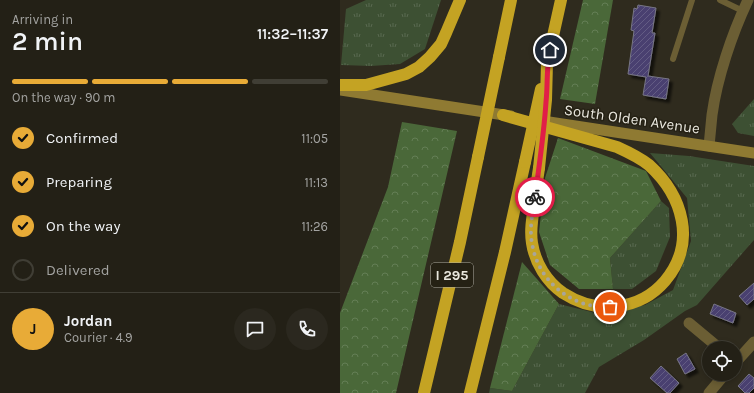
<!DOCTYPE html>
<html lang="en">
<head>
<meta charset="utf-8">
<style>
  :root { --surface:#232016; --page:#2b281f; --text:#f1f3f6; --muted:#a3a3a1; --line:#403e35; --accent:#e8ab37 }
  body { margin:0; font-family:Karla,sans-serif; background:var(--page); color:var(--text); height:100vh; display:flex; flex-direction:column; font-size:15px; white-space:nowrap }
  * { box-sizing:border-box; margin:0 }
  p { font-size:13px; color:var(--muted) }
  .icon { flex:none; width:22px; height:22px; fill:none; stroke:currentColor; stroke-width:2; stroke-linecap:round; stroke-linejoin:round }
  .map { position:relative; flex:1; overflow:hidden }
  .panel { display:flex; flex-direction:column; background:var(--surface); width:340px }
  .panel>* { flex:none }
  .tools { position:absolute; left:362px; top:341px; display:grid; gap:8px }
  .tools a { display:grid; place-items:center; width:40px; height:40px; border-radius:50%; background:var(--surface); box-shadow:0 2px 6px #0003,0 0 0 1px var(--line); font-size:20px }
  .pin { position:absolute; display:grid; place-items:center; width:34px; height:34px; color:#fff; margin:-17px; border:2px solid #fff; border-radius:50%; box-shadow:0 1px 4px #0007 }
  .courier { position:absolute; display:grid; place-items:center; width:40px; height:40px; margin:-20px; border:3px solid #e11d48; border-radius:50%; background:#fff; color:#222; box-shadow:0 1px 5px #0007 }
  .head em { font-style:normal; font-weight:600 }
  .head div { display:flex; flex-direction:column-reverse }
  .head { display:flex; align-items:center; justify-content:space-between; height:68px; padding:0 12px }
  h1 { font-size:26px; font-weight:600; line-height:30px }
  .bar { display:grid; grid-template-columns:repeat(4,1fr); gap:6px 4px; align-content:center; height:48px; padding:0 12px }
  .bar i { height:5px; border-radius:3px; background:var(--line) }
  .bar .selected { background:var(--accent) }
  .bar p { grid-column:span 4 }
  .line { display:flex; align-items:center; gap:10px; padding:0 12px; border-top:1px solid var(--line) }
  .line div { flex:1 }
  .round { display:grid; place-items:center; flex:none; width:42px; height:42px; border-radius:21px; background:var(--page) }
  ol { padding:0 12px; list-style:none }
  li { display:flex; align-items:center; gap:12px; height:44px }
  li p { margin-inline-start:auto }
  li .icon { padding:4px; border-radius:50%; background:var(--accent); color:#111; stroke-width:4 }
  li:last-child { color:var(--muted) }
  li i { width:22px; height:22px; border:2px solid var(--line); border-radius:50% }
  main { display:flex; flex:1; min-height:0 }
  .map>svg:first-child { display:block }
  .grass { fill:url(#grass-tufts) }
  .forest { fill:url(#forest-crowns) }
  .building { fill:url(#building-hatch); stroke:#777685; filter:url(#shadow) }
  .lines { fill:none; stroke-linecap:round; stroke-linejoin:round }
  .service { stroke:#6b5e34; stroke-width:6 }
  .minor { stroke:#6b5e34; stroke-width:11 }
  .secondary { stroke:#8f7a32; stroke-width:11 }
  .motorway { stroke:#c4a323; stroke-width:12 }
  .motorway-bridge { stroke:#c4a323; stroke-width:12 }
  .done { stroke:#a8a59b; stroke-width:4; stroke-dasharray:0 7.2 }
  .route { stroke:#e11d48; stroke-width:5 }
  .labels { text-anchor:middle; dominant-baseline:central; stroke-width:3; stroke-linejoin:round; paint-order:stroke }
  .shield { fill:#252114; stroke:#aeaca1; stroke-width:1 }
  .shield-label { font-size:14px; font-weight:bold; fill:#e9e7de }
  .street-label { font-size:15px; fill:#e9e7de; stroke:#252114 }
</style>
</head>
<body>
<main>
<section class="panel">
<div class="head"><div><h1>2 min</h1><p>Arriving in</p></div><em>11:32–11:37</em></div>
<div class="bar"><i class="selected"></i><i class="selected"></i><i class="selected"></i><i></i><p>On the way · 90 m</p></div>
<ol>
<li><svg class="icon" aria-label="check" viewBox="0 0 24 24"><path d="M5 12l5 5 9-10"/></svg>Confirmed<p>11:05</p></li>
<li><svg class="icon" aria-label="check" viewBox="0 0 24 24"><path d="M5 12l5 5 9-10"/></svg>Preparing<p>11:13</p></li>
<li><svg class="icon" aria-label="check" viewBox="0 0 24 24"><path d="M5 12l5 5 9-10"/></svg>On the way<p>11:26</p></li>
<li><i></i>Delivered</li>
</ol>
<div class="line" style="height:72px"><b class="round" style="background:var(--accent);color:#111">J</b><div><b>Jordan</b><p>Courier · 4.9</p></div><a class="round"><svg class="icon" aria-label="chat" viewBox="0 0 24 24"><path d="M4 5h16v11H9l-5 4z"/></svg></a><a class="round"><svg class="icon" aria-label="phone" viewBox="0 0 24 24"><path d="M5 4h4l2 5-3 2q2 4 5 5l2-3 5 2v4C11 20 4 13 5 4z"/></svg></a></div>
</section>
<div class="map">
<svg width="414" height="393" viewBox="0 0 414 393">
  <defs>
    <pattern id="grass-tufts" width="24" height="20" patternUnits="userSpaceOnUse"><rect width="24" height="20" fill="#3d5033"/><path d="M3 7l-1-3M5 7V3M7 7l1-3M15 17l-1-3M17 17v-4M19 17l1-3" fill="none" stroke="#596950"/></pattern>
    <pattern id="forest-crowns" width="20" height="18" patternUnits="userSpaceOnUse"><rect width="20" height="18" fill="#4a6839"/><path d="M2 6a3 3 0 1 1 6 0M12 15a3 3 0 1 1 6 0" fill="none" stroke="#647e55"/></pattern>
    <pattern id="building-hatch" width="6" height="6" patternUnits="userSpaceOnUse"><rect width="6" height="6" fill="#494070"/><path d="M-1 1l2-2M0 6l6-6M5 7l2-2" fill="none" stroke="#635c84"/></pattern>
    <filter id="shadow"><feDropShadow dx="3.5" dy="3.5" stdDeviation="1" flood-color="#0009"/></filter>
  </defs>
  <rect width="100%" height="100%" fill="#2f2b1e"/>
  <g class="grass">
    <polygon points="26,0 101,0 85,49 60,64 31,66 1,65 6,9"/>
    <polygon points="414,99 414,136 398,133 392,124"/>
    <polygon points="310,153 349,156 414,166 414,240 357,305 345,311 304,340 259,367 245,393 149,393 150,388 172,391 219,304 260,314 305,305 333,290 351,241 347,198"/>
    <polygon points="321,201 329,208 330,237 316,271 292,289 273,289 270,258"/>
  </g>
  <g class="forest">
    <polygon points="243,0 273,0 255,104 220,99"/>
    <polygon points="62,122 117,131 56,393 0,393 0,313 48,187"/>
    <polygon points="218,138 306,171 321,201 270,258 273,289 239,289 210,265 199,232 205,178"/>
    <polygon points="182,262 219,304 172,391 150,388"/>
  </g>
  <g class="building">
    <polygon points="298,5 316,8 312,33 315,33 308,76 329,79 326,99 303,95 306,77 288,74 294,31 291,30 294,8 297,9"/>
    <polygon points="414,283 414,299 407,305 399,296"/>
    <polygon points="374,304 396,313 393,323 370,314"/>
    <polygon points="346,353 355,369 345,374 337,359"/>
    <polygon points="321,366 339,383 330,393 327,393 310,378"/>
    <polygon points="409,374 414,378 414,388 409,393 405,393 398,386"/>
  </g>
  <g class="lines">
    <g class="service">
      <polyline points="380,0 403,11"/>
      <polyline points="333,59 352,0"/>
    </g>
    <g class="minor">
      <path d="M369,146C370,135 371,125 372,115C377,78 392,34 408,0"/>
      <polyline points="349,323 379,348"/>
      <polyline points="395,363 414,342"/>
      <polyline points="369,393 385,374"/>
    </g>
    <g class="secondary">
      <polyline points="0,90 171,116"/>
      <polyline points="196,120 414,153"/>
    </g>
    <g class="motorway">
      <polyline points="159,57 171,0"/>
      <polyline points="207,63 221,0"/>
      <polyline points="0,85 26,85 66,74 79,67 90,57 101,44 106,33 120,0"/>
      <path d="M163,115L277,147C288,152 299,157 309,165C343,196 357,243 325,281C313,295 296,304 278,306C258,309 240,304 223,293C207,282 195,263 192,243C190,231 192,219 194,207C195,194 197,181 199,168"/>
      <polyline points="84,393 120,242 138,157"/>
      <polyline points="130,393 165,252 185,162"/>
    </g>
    <g class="motorway-bridge">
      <polyline points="138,157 159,57"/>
      <polyline points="185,162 201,89"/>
      <polyline points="199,168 206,100 207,63"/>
    </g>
  </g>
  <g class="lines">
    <path class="done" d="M195,197C193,212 189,228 192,243C196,271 216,294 242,303C251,306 260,307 270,307"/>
    <path class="route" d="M195,197C199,166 204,134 206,102C208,84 206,69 210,50"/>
  </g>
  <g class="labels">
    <rect class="shield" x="91" y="263" width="42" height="24" rx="3"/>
    <g class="shield-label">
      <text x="112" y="275">I 295</text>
    </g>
    <g class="street-label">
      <text transform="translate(292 119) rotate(8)">South Olden Avenue</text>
    </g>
  </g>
</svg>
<div class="tools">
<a><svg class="icon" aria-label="locate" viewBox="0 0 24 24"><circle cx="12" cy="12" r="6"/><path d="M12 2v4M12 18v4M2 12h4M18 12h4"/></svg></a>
</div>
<div class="pin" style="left:270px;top:307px;background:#ea580c"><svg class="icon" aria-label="bag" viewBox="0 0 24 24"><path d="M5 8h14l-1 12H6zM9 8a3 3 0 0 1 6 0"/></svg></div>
<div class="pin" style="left:210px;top:50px;background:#1f2937"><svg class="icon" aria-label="home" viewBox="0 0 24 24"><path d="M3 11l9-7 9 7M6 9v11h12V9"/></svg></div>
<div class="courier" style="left:195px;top:197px"><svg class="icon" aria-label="bike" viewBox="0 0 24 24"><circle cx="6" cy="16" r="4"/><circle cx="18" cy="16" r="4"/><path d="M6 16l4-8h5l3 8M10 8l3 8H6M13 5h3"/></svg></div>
</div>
</main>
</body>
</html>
